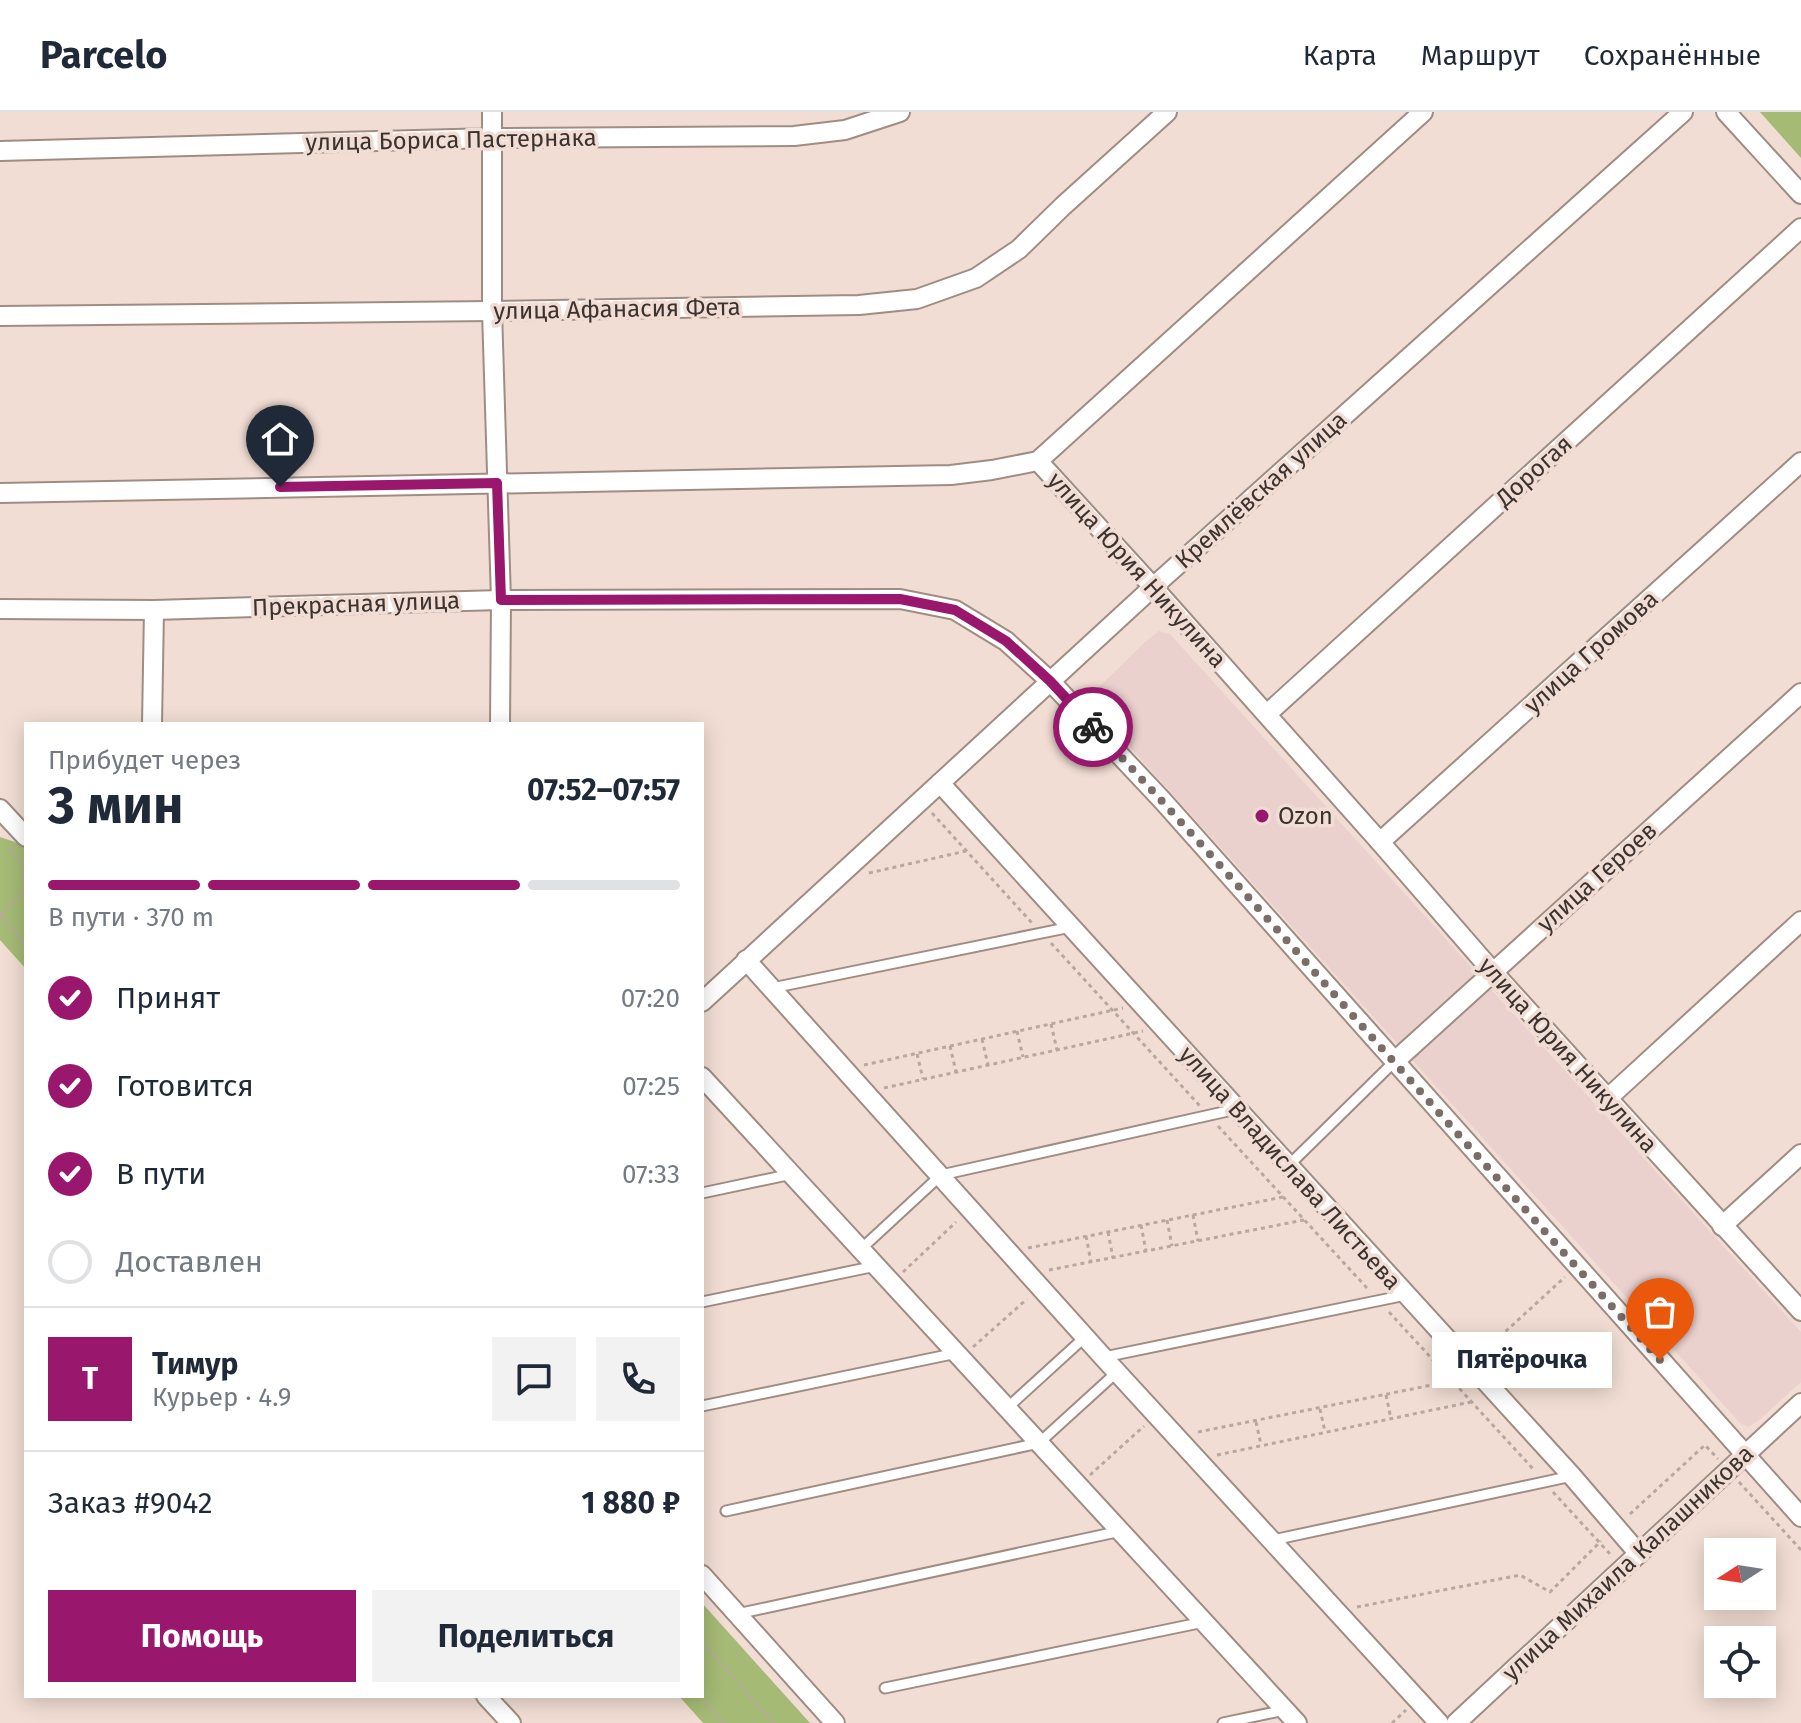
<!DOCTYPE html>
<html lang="ru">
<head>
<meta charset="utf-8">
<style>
  :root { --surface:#fff; --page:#f2f2f3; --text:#1f2937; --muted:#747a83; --line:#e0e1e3; --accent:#99186e }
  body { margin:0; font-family:"Fira Sans",sans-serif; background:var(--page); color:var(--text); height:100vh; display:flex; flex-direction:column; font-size:30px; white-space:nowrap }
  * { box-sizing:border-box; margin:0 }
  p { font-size:26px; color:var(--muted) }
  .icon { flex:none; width:44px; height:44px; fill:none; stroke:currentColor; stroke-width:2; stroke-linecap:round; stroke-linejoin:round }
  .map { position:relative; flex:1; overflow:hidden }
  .side { position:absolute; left:24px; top:610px; width:680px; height:976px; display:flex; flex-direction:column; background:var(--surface); border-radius:0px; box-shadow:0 4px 20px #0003 }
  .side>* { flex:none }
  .needle { width:52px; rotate:258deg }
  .buttons { position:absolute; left:1704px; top:1426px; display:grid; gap:16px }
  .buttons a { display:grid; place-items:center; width:72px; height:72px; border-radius:0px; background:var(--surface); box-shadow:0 4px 20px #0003; font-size:40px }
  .pin { position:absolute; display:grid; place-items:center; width:68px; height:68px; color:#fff; margin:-82px -34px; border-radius:50% 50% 50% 0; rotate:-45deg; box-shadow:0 0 8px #0007 }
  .pin .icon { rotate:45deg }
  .courier { position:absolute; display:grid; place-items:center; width:80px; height:80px; margin:-40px; border:6px solid #99186e; border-radius:50%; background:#fff; color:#222; box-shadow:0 2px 10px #0007 }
  .bubble { position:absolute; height:56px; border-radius:0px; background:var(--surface); box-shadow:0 4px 20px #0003; font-size:26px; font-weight:700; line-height:56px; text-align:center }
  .overview em { font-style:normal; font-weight:700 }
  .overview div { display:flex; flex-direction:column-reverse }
  .overview { display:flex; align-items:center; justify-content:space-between; height:136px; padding:0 24px }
  h1 { font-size:52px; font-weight:700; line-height:60px }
  .bar { display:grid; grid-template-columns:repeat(4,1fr); gap:12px 8px; align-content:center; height:96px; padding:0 24px }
  .bar i { height:10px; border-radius:6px; background:var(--line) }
  .bar .selected { background:var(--accent) }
  .bar p { grid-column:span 4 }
  .line { display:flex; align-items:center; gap:20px; padding:0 24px; border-top:2px solid var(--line) }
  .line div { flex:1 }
  .round { display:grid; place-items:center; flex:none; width:84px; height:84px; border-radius:0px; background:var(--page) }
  ol { padding:0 24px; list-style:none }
  li { display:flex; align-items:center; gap:24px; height:88px }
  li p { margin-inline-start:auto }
  li .icon { padding:8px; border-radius:50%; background:var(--accent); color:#fff; stroke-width:4 }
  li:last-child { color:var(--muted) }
  li i { width:44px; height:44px; border:4px solid var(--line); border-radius:50% }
  .action { display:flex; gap:16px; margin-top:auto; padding:16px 24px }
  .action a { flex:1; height:92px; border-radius:0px; background:var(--accent); color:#fff; font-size:32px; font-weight:700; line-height:92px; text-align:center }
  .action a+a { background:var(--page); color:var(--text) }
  header { display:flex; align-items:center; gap:48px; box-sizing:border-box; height:112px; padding:0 40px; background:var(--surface); border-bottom:2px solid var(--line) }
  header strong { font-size:38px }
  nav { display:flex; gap:44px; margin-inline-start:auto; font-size:28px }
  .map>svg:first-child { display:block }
  .commercial { fill:#ebd1ce }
  .forest { fill:#a5ba75 }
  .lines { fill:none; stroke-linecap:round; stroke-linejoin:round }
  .lane-casing { stroke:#9f8d84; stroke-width:13 }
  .street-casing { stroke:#9f8d84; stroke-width:22 }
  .path { stroke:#b8a8a0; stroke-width:3; stroke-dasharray:4 4; stroke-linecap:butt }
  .lane { stroke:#fff; stroke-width:9 }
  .street { stroke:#fff; stroke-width:18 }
  .done { stroke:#7b6e69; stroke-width:8; stroke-dasharray:0 14.4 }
  .route { stroke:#99186e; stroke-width:10 }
  .poi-dot { fill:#99186e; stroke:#f1ddd3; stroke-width:3 }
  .labels { text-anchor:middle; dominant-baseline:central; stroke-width:7; stroke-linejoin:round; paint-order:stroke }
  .street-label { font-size:24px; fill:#3b3330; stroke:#f1ddd3 }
  .poi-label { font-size:24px; fill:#3b3330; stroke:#f1ddd3; text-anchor:start }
</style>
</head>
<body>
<header>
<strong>Parcelo</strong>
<nav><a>Карта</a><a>Маршрут</a><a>Сохранённые</a></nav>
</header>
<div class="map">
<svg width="1801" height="1611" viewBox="0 0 1801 1611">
  <rect width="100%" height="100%" fill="#f1ddd3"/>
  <polygon class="commercial" points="1159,519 1170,522 1801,1220 1801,1270 1758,1309 1748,1315 1740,1311 1100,602 1094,588 1096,578 1145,530"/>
  <g class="forest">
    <polygon points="1760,0 1801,0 1801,46"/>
    <polygon points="0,725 21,732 26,738 26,857 0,828"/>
    <polygon points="702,1491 810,1611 703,1611 679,1584 702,1584"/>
  </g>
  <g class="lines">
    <g class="lane-casing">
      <g id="lane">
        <polyline points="772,876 1071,815"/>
        <polyline points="1288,1054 1394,950"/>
        <polyline points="702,1081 792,1062"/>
        <polyline points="861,1137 941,1063 1237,997"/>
        <polyline points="702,1190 876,1154"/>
        <polyline points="1104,1245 1406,1183"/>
        <polyline points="702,1294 957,1241"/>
        <polyline points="1007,1296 1085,1225"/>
        <polyline points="726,1399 1039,1331 1117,1260"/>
        <polyline points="1273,1428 1572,1364"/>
        <polyline points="737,1502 1121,1419"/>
        <polyline points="885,1576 1204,1510"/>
        <polyline points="1223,1611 1285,1598"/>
      </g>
    </g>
    <g class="street-casing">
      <g id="street">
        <polyline points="492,0 492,199 501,488 500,612"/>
        <polyline points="1726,0 1801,82"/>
        <polyline points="0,39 492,26 794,24 845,18 900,0"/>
        <polyline points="0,204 492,199 859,193 917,187 976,166 1019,137 1063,94 1167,0"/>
        <polyline points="1038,349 1423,0"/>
        <polyline points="0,381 951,363 992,358 1038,349 1153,475 1380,730 1493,860 1801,1199"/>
        <polyline points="0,497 154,498 501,488 900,487 955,498 1006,529 1050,569 1162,688 1801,1405"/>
        <polyline points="1267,602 1801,116"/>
        <polyline points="152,612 154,498"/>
        <polyline points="940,671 1572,1364 1639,1442"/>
        <polyline points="0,697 26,725"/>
        <polyline points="1380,730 1801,350"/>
        <polyline points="746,848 1103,1245 1439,1611"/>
        <polyline points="702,890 1153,475 1683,0"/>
        <polyline points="1394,950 1801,581"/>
        <polyline points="702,965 1297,1611"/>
        <polyline points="1607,987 1801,809"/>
        <polyline points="1722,1114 1801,1042"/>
        <polyline points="702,1463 835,1611"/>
        <polyline points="486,1584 511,1611"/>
        <polyline points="1456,1611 1801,1291"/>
      </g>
    </g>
    <g class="path">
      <polyline points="932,701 1032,811"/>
      <polyline points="10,736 24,755 23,769 26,776"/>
      <polyline points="869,761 966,739"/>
      <polyline points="0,803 26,833"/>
      <polyline points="0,803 25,777"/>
      <polyline points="1051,831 1200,994"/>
      <polyline points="1051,912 1057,938"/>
      <polyline points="1017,919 1023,945"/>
      <polyline points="982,927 988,953"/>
      <polyline points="950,934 956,960"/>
      <polyline points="917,942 923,967"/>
      <polyline points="864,953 1123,896"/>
      <polyline points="884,976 1143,919"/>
      <polyline points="1218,1014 1367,1176"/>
      <polyline points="1193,1103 1198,1129"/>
      <polyline points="1167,1108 1172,1134"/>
      <polyline points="1141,1113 1146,1139"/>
      <polyline points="1108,1120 1113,1146"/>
      <polyline points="1086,1124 1091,1150"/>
      <polyline points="1028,1136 1283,1085"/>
      <polyline points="1049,1158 1304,1108"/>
      <polyline points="903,1160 956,1110"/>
      <polyline points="1389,1200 1535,1359"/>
      <polyline points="973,1235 1027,1187"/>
      <polyline points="1482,1241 1565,1165"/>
      <polyline points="1386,1283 1391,1307"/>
      <polyline points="1320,1297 1325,1320"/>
      <polyline points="1256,1310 1261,1333"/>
      <polyline points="1198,1320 1452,1269 1459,1263"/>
      <polyline points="1217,1343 1471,1290"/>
      <polyline points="1090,1363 1144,1314"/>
      <polyline points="1739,1370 1801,1438"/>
      <polyline points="1553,1380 1610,1442"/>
      <polyline points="1630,1402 1705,1333 1718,1347"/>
      <polyline points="1357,1495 1520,1463 1550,1480 1601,1429"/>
      <polyline points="702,1530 774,1611"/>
      <polyline points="700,1584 724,1611"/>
      <polyline points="1392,1611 1406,1598"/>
    </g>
    <use href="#lane" class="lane"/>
    <use href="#street" class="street"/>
  </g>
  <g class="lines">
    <path class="done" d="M1093,615C1196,724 1294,837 1393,949C1482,1049 1571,1149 1660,1248"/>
    <polyline class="route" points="280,375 497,371 501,488 900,487 955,498 1006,529 1050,569 1093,615"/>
  </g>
  <circle class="poi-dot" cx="1262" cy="704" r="8"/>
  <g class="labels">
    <g class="street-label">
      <text transform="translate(451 28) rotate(-1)">улица Бориса Пастернака</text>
      <text transform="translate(617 197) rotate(-1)">улица Афанасия Фета</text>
      <text transform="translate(1534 359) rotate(-42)">Дорогая</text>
      <text transform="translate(1261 378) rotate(-42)">Кремлёвская улица</text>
      <text transform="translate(1137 458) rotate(48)">улица Юрия Никулина</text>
      <text transform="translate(356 492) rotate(-2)">Прекрасная улица</text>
      <text transform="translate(1591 540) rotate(-42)">улица Громова</text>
      <text transform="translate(1597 765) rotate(-42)">улица Героев</text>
      <text transform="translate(1568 943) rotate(48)">улица Юрия Никулина</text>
      <text transform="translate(1290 1056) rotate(48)">улица Владислава Листьева</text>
      <text transform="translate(1628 1451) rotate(-43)">улица Михаила Калашникова</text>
    </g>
    <g class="poi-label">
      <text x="1278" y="704">Ozon</text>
    </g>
  </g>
</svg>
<div class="buttons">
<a><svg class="needle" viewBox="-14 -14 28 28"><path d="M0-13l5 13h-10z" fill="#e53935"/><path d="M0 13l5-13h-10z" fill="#747a83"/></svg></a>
<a><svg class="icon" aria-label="locate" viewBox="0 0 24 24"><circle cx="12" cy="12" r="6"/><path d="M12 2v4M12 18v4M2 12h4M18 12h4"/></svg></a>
</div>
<div class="pin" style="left:1660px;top:1248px;background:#ea580c"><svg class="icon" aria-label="bag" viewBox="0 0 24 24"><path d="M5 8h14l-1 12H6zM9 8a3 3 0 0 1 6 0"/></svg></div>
<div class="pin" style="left:280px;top:375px;background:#1f2937"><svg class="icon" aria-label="home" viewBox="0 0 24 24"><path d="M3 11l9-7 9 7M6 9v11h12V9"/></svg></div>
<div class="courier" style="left:1093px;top:615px"><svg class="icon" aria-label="bike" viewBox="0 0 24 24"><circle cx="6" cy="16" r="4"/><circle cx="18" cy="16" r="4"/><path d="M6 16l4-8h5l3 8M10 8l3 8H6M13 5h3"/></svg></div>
<div class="bubble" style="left:1432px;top:1220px;width:180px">Пятёрочка</div>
<section class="side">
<div class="overview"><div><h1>3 мин</h1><p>Прибудет через</p></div><em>07:52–07:57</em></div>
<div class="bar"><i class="selected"></i><i class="selected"></i><i class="selected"></i><i></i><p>В пути · 370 m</p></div>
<ol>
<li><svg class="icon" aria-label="check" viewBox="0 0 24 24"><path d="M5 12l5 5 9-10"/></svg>Принят<p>07:20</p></li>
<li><svg class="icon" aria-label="check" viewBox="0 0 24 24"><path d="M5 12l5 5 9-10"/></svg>Готовится<p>07:25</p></li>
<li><svg class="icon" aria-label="check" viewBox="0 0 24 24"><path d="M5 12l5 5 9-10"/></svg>В пути<p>07:33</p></li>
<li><i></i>Доставлен</li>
</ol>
<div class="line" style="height:144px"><b class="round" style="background:var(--accent);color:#fff">Т</b><div><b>Тимур</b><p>Курьер · 4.9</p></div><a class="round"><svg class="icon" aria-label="chat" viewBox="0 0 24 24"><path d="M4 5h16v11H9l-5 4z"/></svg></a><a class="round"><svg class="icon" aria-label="phone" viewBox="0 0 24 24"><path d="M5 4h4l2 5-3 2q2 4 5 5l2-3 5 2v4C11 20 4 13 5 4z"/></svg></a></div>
<div class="line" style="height:104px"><div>Заказ #9042</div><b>1 880 ₽</b></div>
<div class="action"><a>Помощь</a><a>Поделиться</a></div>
</section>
</div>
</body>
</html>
